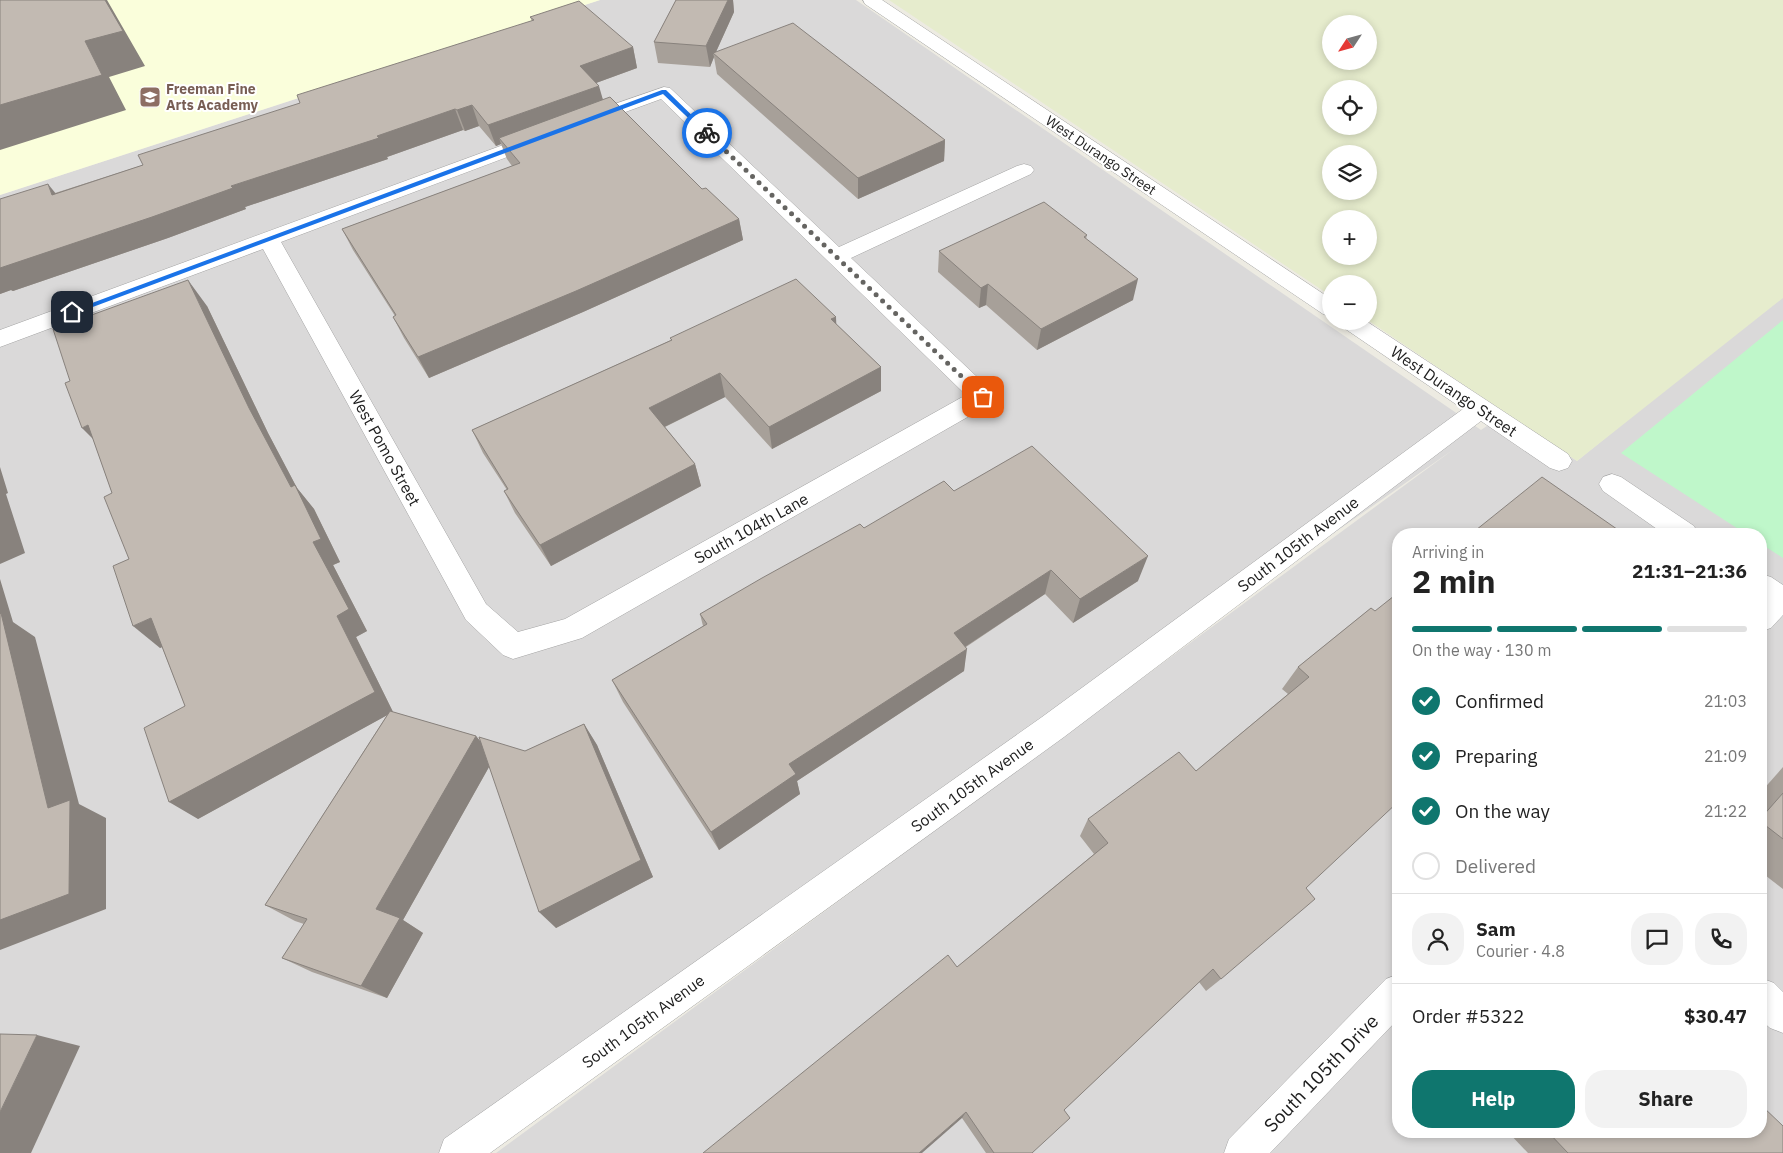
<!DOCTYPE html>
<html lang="en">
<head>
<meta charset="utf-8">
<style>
  :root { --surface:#fff; --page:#f2f2f2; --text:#222; --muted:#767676; --line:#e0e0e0; --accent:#0f766e }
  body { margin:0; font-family:"IBM Plex Sans",sans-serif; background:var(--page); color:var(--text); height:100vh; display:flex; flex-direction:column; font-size:19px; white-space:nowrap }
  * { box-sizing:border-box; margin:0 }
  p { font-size:16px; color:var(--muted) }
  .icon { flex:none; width:28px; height:28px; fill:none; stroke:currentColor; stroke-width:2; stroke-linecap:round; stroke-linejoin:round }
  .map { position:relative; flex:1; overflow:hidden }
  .sheet { position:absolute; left:1392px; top:528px; width:375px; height:610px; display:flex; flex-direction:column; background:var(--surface); border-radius:20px; box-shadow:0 2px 8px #0003 }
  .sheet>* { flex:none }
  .needle { width:32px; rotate:234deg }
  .fabs { position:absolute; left:1322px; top:15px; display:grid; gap:10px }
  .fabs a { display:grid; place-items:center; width:55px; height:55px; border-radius:50%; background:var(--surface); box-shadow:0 2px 8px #0003; font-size:25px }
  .pin { position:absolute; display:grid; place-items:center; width:42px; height:42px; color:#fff; margin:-21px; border-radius:10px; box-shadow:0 2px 8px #0006 }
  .courier { position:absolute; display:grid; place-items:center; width:50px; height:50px; margin:-25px; border:4px solid #1a73e8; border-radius:50%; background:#fff; color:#222; box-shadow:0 1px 6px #0007 }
  .headline em { font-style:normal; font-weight:800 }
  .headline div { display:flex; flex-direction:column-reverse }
  .headline { display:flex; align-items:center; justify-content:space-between; height:85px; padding:0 20px }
  h1 { font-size:32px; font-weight:800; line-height:38px }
  .bar { display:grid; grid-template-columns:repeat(4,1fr); gap:8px 5px; align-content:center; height:60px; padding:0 20px }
  .bar i { height:6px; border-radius:4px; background:var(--line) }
  .bar .on { background:var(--accent) }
  .bar p { grid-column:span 4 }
  .line { display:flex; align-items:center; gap:12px; padding:0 20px; border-top:1px solid var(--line) }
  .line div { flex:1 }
  .round { display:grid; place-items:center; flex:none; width:52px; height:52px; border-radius:20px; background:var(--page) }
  ol { padding:0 20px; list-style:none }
  li { display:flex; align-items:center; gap:15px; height:55px }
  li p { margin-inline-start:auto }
  li .icon { padding:5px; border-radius:50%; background:var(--accent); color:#fff; stroke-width:4 }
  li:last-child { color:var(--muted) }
  li i { width:28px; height:28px; border:2px solid var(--line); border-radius:50% }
  .primary-button { display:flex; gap:10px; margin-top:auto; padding:10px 20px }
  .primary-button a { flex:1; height:58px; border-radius:20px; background:var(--accent); color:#fff; font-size:20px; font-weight:800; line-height:58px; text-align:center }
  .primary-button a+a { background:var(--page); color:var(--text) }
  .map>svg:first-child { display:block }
  .residential { fill:#dad9d9; fill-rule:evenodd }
  .education { fill:#fafedb }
  .farmland { fill:#e6eccd; fill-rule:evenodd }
  .park { fill:#bff7ca }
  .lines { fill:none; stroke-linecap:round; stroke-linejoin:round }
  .minor-casing { stroke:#a3a3a3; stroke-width:1 }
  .minor { fill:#fff; fill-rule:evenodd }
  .wall { fill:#a7a099 }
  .shaded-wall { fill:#88827d }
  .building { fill:#c2bab2; stroke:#88827d }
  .route { fill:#1a73e8 }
  .done { stroke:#656461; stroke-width:5; stroke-dasharray:0 9 }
  .labels { text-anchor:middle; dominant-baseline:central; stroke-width:4; stroke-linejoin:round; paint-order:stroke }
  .far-education-label { font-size:14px; font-weight:bold; fill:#785e54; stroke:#fff; text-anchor:start }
  .far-street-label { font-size:14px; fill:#1c1c1c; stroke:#fff }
  .street-label { font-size:16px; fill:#1c1c1c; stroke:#fff }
  .near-street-label { font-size:19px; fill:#1c1c1c; stroke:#fff }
</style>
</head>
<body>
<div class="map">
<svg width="1783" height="1153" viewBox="0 0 1783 1153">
  <rect width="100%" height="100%" fill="#edebe2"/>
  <path class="residential" d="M600,0H856L1481,430L1506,413L1577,461L1783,294V1153H496L1454,449L448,1153H0V195ZM1399,534H1761V1131H1399Z"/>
  <polygon class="education" points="0,0 600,0 0,195"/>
  <path class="farmland" d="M889,0H1783V298L1577,461L1369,321V284H1331V296ZM1331,24H1369V61H1331ZM1331,89H1369V126H1331ZM1331,154H1369V191H1331ZM1331,219H1369V256H1331Z"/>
  <polygon class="park" points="1783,320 1783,558 1761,544 1761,534 1746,534 1621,453"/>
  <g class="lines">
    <g class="minor-casing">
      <g id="minor">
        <polygon points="863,0 882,0 1331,299 1331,317 1323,314 865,4"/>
        <polygon points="664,87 670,88 839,247 1017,166 1024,164 1031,166 1034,170 1031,174 851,258 992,391 995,397 992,403 582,638 513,659 503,655 466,620 263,249 0,347 0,330 533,134 540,132 547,134 550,138 547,142 281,242 486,604 518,632 565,619 966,395 661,99 587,126 580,124 578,120 580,116"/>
        <polygon points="1338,321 1366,321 1568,454 1572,461 1568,468 1559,471 1550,468 1481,421 1064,737 490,1153 439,1153 444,1139 1042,717 1463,409 1341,326"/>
        <polygon points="1612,474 1621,477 1694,526 1698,534 1664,534 1603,491 1599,484 1603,477"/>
        <polygon points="1761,574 1771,577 1783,585 1783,615 1771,628 1761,631"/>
        <polygon points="1399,974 1399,1018 1270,1153 1224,1153 1229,1139 1386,979"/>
        <polygon points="1761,978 1774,983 1783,992 1783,1033 1770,1028 1761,1020"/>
      </g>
    </g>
    <use href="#minor" class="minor"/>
  </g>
  <g class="wall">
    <polygon points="676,0 733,0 734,12 716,52 945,140 944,161 858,199 717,74 714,57 710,67 658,63 654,42"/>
    <polygon points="530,17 633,47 637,68 596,83 603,100 702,189 739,219 743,240 583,312 429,378 404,338 393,317 395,316 353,250 342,229 512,166 507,159 501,144 496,146 479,126 465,131 463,130 387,157 388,159 245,207 246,209 168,238 13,291 11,290 0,294 0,199 55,193 143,165 300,103 532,21"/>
    <polygon points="1087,235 1086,239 1133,300 1037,350 986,305 979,308 938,272 939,251"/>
    <polygon points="207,306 268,433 297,488 314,509 340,562 333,565 367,631 356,637 393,712 476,736 480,741 525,751 584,724 597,745 653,877 556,928 489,767 403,920 423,933 387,998 312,972 282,958 304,924 295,921 265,905 387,715 198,819 185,706 162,647 160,648 129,559 112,493 93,439 70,381"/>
    <polygon points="836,317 836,324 881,367 881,391 772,449 725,397 665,427 695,464 701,486 551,566 515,513 504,491 507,490 483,453 472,430 671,340 670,338"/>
    <polygon points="954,491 1138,581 1073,623 1045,594 966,647 964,671 797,781 800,794 719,850 623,702 612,680 703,626 700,614 864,528"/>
    <polygon points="1371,608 1306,888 1221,979 1206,991 1199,982 1064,1110 1032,1153 986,1153 962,1118 957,967 1094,854 1080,836 1088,819 1196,771 1288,694 1282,689 1298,667"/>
    <polygon points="1783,767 1783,889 1761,872 1761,792"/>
    <polygon points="1507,1131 1761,1131 1783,1153 1528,1153"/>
  </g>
  <g class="shaded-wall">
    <polygon points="105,0 107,0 145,66 109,77 126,110 0,150 0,105 85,41"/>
    <polygon points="728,0 733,0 734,12 715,54 713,53 714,57 710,67 706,46"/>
    <polygon points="633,47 637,68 585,87 580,66"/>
    <polygon points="599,86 605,107 499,138 501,144 496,146 488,125"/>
    <polygon points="472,105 479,126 465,131 457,110"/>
    <polygon points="455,109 463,130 387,157 388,159 245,207 246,209 168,238 13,291 11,290 0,294 0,268 231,186"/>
    <polygon points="945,140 944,161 858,199 858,178"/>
    <polygon points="48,184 65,205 52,195"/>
    <polygon points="739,219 743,240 583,312 429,378 418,357"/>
    <polygon points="1138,279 1133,300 1037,350 1041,329"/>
    <polygon points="188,280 207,306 268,433 297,488 314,509 340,562 333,565 367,631 356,637 393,712 198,819 169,802 337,616 313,542 291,487 249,408"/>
    <polygon points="988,284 986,305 979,308 981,288"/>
    <polygon points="836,317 837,340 831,319"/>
    <polygon points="881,367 881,391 772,449 769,427"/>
    <polygon points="720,373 725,397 656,431 649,408"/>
    <polygon points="88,425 106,452 82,428"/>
    <polygon points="695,464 701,486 551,566 540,545"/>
    <polygon points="0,467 8,493 6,494 25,553 0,564"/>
    <polygon points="1148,556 1138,581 1073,623 1080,599"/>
    <polygon points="1051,570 1045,594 951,656 954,633"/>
    <polygon points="0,579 13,622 35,637 79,804 106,818 106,909 0,950 0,920 48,808 0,630"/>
    <polygon points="151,618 177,640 160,648 133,626"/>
    <polygon points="967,649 964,671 797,781 800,794 719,850 711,832 789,764"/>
    <polygon points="584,724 597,745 653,877 556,928 539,912"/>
    <polygon points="476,736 494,758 403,920 423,933 387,998 361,986 376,909"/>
    <polygon points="37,1035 80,1046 31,1153 0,1153 0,1112"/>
    <polygon points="966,1112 962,1118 922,1153 919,1153"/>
  </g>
  <g class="building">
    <polygon points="0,0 105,0 123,31 85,41 102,75 0,105"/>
    <polygon points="676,0 728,0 706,46 654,42"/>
    <polygon points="579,1 633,47 580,66 599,86 488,125 472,105 457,110 455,109 377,136 379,138 231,186 233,188 152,217 0,268 0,199 48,184 52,195 143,165 138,155 300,103 297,95 534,20 530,17"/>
    <polygon points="793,23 945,140 858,178 713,53"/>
    <polygon points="610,97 702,189 706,188 739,219 576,291 418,357 393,317 396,315 342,229 520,163 499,138"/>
    <polygon points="1044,202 1087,235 1084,237 1138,279 1041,329 988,284 981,288 939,251"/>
    <polygon points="796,279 836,317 831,319 881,367 769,427 720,373 649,408 695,464 540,545 504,491 508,489 472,430 672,340 670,338"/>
    <polygon points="188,280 249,408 291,487 295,485 321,539 313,542 349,609 337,616 375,692 169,802 144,728 185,706 151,618 133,626 113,566 129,559 104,497 112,493 88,425 82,428 65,383 70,381 53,329"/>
    <polygon points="1032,446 1148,556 1080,599 1051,570 954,633 967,649 789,764 796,774 711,832 612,680 707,624 700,614 762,578 860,524 864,528 944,481 954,491"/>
    <polygon points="1542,477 1624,534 1471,534"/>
    <polygon points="1399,592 1399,801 1306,888 1315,899 1221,979 1213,969 1064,1110 1070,1118 1032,1153 994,1153 966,1112 919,1153 703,1153 948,955 957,967 1108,843 1088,819 1179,752 1196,771 1309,677 1298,667 1371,608 1375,611"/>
    <polygon points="1,613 48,808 70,800 69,894 0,920 0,614"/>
    <polygon points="390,711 476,736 376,909 400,918 361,986 282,958 307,919 265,905"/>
    <polygon points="584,724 641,860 539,912 479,737 525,751"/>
    <polygon points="1783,793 1783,839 1761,822 1761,818"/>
    <polygon points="0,1034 37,1035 0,1112"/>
    <polygon points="1761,1105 1783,1126 1783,1153 1568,1153 1547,1131 1761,1131"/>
  </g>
  <polygon class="route" points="662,90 666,90 709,132 709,134 705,134 663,94 74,314 68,312"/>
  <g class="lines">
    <polyline class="done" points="707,133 983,397"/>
  </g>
  <defs>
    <g id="school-square" transform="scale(1.125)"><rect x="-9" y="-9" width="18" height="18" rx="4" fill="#8d6e63" stroke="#fff"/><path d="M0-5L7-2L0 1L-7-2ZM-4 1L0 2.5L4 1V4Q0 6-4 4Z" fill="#fff"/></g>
  </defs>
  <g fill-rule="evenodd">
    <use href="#school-square" x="150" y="97"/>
  </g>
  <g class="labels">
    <g class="far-education-label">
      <text x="166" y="89">Freeman Fine<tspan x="166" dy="16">Arts Academy</tspan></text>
    </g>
    <g class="far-street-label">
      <text transform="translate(1101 155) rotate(34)">West Durango Street</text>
    </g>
    <g class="street-label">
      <text transform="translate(1454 391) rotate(34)">West Durango Street</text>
      <text transform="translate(385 448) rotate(61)">West Pomo Street</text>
      <text transform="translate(751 528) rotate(-29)">South 104th Lane</text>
      <text transform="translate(1298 544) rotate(-37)">South 105th Avenue</text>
      <text transform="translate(972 785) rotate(-36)">South 105th Avenue</text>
      <text transform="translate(643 1021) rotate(-36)">South 105th Avenue</text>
    </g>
    <g class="near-street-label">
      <text transform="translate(1321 1073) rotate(-46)">South 105th Drive</text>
    </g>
  </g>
</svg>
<div class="fabs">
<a><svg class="needle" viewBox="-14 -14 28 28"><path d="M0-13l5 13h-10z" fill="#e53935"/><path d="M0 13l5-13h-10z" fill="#767676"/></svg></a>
<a><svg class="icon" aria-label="locate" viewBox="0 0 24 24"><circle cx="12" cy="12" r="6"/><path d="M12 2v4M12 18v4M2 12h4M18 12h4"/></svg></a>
<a><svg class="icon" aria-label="layers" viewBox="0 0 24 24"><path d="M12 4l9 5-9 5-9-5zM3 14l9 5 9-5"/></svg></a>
<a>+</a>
<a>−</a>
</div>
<div class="pin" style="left:983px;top:397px;background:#ea580c"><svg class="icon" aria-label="bag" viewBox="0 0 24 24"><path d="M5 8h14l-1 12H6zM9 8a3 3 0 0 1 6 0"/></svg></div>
<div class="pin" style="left:72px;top:312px;background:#1f2937"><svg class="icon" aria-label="home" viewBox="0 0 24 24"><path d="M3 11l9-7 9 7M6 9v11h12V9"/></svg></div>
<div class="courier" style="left:707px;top:133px"><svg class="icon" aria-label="bike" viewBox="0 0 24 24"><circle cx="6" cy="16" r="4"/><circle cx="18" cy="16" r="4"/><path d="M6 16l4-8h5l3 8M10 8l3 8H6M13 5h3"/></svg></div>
<section class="sheet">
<div class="headline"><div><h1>2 min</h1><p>Arriving in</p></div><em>21:31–21:36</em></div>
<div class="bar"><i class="on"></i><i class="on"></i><i class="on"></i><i></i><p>On the way · 130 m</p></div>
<ol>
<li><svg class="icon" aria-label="check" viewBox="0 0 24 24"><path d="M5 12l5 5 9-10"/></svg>Confirmed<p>21:03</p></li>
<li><svg class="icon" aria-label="check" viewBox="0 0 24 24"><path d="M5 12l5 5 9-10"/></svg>Preparing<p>21:09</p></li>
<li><svg class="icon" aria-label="check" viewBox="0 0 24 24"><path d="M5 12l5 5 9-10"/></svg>On the way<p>21:22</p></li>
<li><i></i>Delivered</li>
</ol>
<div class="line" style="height:90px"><a class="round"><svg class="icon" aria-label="person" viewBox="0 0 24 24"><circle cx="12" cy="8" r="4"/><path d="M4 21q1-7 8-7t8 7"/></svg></a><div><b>Sam</b><p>Courier · 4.8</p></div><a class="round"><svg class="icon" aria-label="chat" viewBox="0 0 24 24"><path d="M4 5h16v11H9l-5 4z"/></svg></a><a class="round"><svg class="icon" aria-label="phone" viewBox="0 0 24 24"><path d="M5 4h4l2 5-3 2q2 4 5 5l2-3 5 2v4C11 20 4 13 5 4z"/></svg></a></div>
<div class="line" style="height:65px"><div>Order #5322</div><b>$30.47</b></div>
<div class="primary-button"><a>Help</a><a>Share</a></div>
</section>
</div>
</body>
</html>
